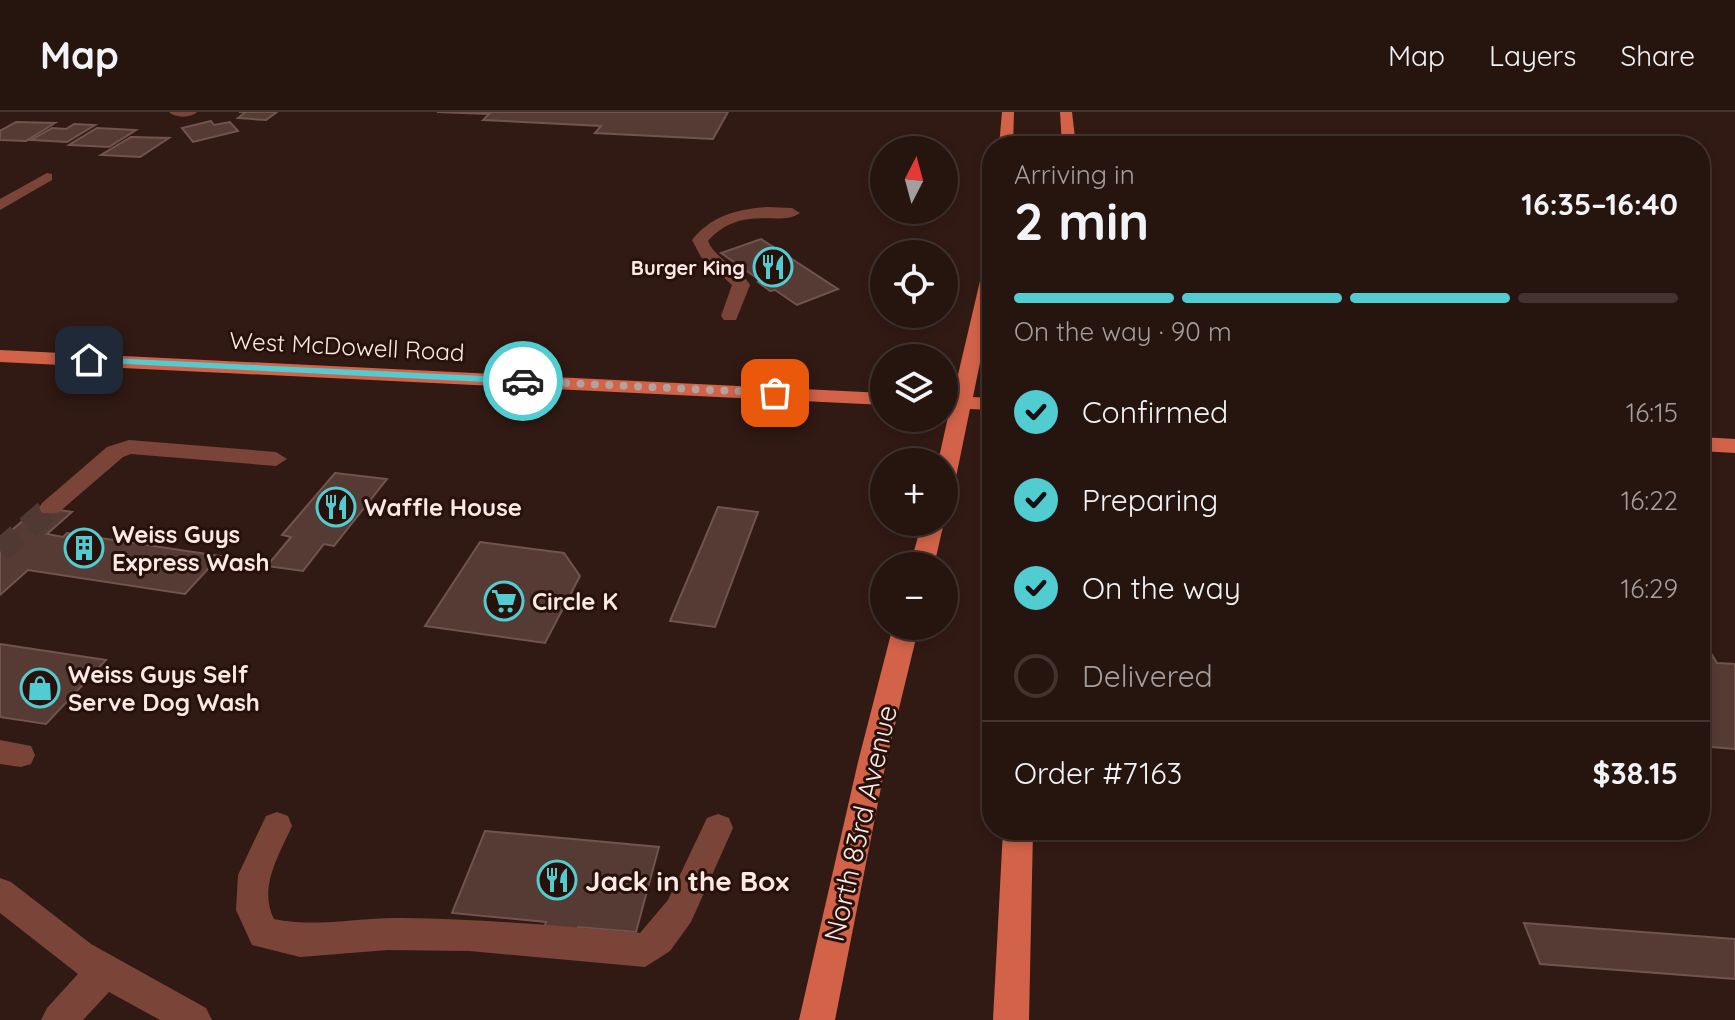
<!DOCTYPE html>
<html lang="en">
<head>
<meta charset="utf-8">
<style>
  :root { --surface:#26140f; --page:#32211d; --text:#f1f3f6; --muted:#a49e9e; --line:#42332f; --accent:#51ccd1 }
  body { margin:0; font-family:Quicksand,sans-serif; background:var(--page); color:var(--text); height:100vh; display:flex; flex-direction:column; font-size:30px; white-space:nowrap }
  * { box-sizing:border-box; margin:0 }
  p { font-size:26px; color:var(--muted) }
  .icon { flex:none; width:44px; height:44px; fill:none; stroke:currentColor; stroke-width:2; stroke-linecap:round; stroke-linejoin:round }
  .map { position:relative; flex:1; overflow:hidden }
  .sheet { position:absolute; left:982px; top:24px; width:728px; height:704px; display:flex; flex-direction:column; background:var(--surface); border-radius:32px; box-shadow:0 4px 12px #0003,0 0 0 2px var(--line) }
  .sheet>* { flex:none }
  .needle { width:52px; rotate:6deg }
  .tools { position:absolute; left:870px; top:24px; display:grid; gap:16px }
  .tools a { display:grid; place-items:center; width:88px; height:88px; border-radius:50%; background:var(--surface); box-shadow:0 4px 12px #0003,0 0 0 2px var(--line); font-size:40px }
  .pin { position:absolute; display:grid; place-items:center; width:68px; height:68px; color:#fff; margin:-34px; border-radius:16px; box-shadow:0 4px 12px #0006 }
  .courier { position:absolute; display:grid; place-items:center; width:80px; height:80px; margin:-40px; border:6px solid #51ccd1; border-radius:50%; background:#fff; color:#222; box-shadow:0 2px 10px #0007 }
  .summary em { font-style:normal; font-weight:700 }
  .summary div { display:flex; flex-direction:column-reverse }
  .summary { display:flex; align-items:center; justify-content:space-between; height:136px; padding:0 32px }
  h1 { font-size:52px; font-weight:700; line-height:60px }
  .bar { display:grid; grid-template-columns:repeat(4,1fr); gap:12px 8px; align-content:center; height:96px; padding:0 32px }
  .bar i { height:10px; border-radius:6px; background:var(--line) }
  .bar .on { background:var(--accent) }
  .bar p { grid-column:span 4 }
  .line { display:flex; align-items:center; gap:20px; padding:0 32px; border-top:2px solid var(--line) }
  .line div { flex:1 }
  ol { padding:0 32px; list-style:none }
  li { display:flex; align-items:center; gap:24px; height:88px }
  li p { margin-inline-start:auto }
  li .icon { padding:8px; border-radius:50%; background:var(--accent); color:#111; stroke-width:4 }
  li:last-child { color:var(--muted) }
  li i { width:44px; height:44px; border:4px solid var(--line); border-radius:50% }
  header { display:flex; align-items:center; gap:48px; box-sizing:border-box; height:112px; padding:0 40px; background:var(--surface); border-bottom:2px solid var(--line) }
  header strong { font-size:38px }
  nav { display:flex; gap:44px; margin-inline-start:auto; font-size:28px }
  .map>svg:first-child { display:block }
  .building { fill:#563b35; stroke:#71544d; stroke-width:2 }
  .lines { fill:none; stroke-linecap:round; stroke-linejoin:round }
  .minor-tunnel { stroke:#503933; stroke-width:24; stroke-dasharray:24 12; stroke-linecap:butt }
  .minor { fill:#7a4538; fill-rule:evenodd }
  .major { fill:#d26349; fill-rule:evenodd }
  .route { fill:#51ccd1 }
  .done { stroke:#b4a19b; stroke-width:8; stroke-dasharray:0 14.4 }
  .labels { text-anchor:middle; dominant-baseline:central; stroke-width:6; stroke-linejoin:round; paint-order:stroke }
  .far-poi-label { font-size:20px; font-weight:bold; fill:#fae9e4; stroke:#28110b; text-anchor:end }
  .street-label { font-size:24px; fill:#fae9e4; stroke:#28110b }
  .poi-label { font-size:24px; font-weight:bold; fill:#fae9e4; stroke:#28110b; text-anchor:start }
  .near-street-label { font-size:28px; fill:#fae9e4; stroke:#28110b }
  .near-poi-label { font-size:28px; font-weight:bold; fill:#fae9e4; stroke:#28110b; text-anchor:start }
</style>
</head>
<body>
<header>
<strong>Map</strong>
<nav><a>Map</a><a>Layers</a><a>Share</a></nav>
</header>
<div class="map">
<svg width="1735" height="908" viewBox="0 0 1735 908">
  <rect width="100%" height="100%" fill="#321a14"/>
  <g class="building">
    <polygon points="239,0 277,0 266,8 238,6 246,0"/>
    <polygon points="437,0 728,0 713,27 595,21 601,14 483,8 489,2"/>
    <polygon points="211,9 214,13 230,10 238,19 193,30 182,16"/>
    <polygon points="16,10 55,11 26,29 0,28 0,19"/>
    <polygon points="74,12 95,13 67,30 31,28 52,16 66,17"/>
    <polygon points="97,16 136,18 109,35 69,33"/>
    <polygon points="131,25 169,26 140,45 101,43"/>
    <polygon points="761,127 838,177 797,193 775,178 770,179 758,170 761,169 721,141"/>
    <polygon points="335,361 387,367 334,434 324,432 303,459 267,454 291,425 282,423"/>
    <polygon points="39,395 72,400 47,422 63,425 67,421 220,444 185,482 28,458 0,483 0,428"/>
    <polygon points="718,395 758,400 715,515 670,509"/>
    <polygon points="480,430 564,441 580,464 545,531 425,514"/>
    <polygon points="0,532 106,548 46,612 0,605"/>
    <polygon points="1700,535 1709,538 1717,551 1735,552 1735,637 1700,634"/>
    <polygon points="485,719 659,735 636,820 578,815 574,829 541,825 546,810 452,801"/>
    <polygon points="1524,811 1735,827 1735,867 1540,852"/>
  </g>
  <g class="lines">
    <polyline class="minor-tunnel" points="0,439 50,396"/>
    <g class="minor">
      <path d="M169,0H197C191,6 175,6 169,0Z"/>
      <polygon points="47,61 52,62 52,68 0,98 0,87"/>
      <path d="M767,95L792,96L800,101C781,116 742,91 708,129C715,147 739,155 750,173L736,208H724L721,204L732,173L701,145L692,128C711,104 737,97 767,95Z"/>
      <polygon points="129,328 276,340 287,347 276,354 131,342 123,345 58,401 42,401 39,396 42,391 107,335"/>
      <polygon points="0,628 31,634 35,643 31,652 21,655 0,652"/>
      <path d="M277,700L288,704L292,714C279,743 258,776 274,807C317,816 359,805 402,806C482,807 560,814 640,821L668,788L707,706L718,702L729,706L733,716L691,810L670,839L645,855L469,839L388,838L300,845L252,833L236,798L238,763L266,704Z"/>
      <polygon points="0,766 11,770 91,832 206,896 212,908 160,908 109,880 83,908 41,908 47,896 78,862 0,801"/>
    </g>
    <g class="major">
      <polygon points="1002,0 1014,0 1013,34 999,34"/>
      <polygon points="1060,0 1072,0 1076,34 1062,34"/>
      <polygon points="992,147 992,192 973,285 992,286 992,298 970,297 955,370 952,375 944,377 944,350 938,350 950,296 944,296 944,284 953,284 984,152"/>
      <polygon points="0,238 884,281 884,293 0,250"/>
      <polygon points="1700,325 1735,327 1735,341 1700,339"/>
      <polygon points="922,410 944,410 934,454 910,454"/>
      <polygon points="893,514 919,514 886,650 835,908 799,908 858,650"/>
      <polygon points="1003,718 1033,718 1029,908 993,908"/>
    </g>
  </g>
  <polygon class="route" points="89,245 523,266 529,269 523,272 85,250 85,246"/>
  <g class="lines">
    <polyline class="done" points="523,269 775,281"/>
  </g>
  <defs>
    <g id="restaurant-ring" transform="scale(2)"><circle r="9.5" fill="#28110b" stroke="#51ccd1" stroke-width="1.5"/><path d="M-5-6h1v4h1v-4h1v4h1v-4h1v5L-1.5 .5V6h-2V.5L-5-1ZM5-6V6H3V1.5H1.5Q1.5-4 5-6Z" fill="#51ccd1"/></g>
    <g id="building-ring" transform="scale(2)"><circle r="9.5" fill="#28110b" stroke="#51ccd1" stroke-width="1.5"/><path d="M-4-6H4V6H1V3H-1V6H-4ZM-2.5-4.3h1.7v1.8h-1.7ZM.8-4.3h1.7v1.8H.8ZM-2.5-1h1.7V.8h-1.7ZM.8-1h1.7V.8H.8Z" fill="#51ccd1"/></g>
    <g id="supermarket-ring" transform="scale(2)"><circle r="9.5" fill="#28110b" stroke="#51ccd1" stroke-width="1.5"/><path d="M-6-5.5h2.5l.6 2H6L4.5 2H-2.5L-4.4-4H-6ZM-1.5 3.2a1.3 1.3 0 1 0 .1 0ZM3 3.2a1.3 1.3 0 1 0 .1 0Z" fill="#51ccd1"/></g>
    <g id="shop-ring" transform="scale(2)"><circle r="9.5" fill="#28110b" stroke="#51ccd1" stroke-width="1.5"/><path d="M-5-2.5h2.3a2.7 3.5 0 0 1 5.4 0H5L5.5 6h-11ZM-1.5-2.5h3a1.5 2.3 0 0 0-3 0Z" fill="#51ccd1"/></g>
  </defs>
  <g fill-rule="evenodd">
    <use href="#restaurant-ring" x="773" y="155"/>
    <use href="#restaurant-ring" x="336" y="395"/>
    <use href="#building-ring" x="84" y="436"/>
    <use href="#supermarket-ring" x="504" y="489"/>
    <use href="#shop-ring" x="40" y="576"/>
    <use href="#restaurant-ring" x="557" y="768"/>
  </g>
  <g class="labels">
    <g class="far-poi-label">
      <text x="745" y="155">Burger King</text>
    </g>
    <g class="street-label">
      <text transform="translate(347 234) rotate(3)">West McDowell Road</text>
    </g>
    <g class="poi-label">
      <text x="364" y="395">Waffle House</text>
      <text x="112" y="422">Weiss Guys<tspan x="112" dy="28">Express Wash</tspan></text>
      <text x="532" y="489">Circle K</text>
      <text x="68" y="562">Weiss Guys Self<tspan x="68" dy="28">Serve Dog Wash</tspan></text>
    </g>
    <g class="near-street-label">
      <text transform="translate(860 711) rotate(-77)">North 83rd Avenue</text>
    </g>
    <g class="near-poi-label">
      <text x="585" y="768">Jack in the Box</text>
    </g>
  </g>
</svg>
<div class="tools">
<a><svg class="needle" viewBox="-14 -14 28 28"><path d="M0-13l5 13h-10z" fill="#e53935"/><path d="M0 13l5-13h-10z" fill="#a49e9e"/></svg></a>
<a><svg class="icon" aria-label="locate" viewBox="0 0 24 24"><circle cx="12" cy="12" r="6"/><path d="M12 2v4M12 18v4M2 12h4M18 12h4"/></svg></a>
<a><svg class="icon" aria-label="layers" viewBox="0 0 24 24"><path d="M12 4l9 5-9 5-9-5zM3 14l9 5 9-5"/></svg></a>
<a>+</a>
<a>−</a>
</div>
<div class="pin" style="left:775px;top:281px;background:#ea580c"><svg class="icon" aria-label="bag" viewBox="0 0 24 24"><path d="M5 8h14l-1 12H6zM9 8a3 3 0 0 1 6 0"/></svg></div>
<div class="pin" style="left:89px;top:248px;background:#1f2937"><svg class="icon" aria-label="home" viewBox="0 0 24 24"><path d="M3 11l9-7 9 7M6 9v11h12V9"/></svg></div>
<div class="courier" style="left:523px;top:269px"><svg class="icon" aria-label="car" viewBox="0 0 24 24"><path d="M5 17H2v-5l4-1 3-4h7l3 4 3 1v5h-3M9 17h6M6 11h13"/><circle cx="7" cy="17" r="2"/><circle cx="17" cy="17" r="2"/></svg></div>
<section class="sheet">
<div class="summary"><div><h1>2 min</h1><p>Arriving in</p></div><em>16:35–16:40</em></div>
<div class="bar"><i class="on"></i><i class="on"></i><i class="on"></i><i></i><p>On the way · 90 m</p></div>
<ol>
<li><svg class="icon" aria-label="check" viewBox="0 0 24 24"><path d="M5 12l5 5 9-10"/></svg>Confirmed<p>16:15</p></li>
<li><svg class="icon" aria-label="check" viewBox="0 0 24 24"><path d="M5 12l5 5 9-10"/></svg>Preparing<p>16:22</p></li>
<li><svg class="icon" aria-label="check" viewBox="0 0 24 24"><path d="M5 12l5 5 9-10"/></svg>On the way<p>16:29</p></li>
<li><i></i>Delivered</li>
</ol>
<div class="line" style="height:104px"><div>Order #7163</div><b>$38.15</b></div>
</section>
</div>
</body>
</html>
